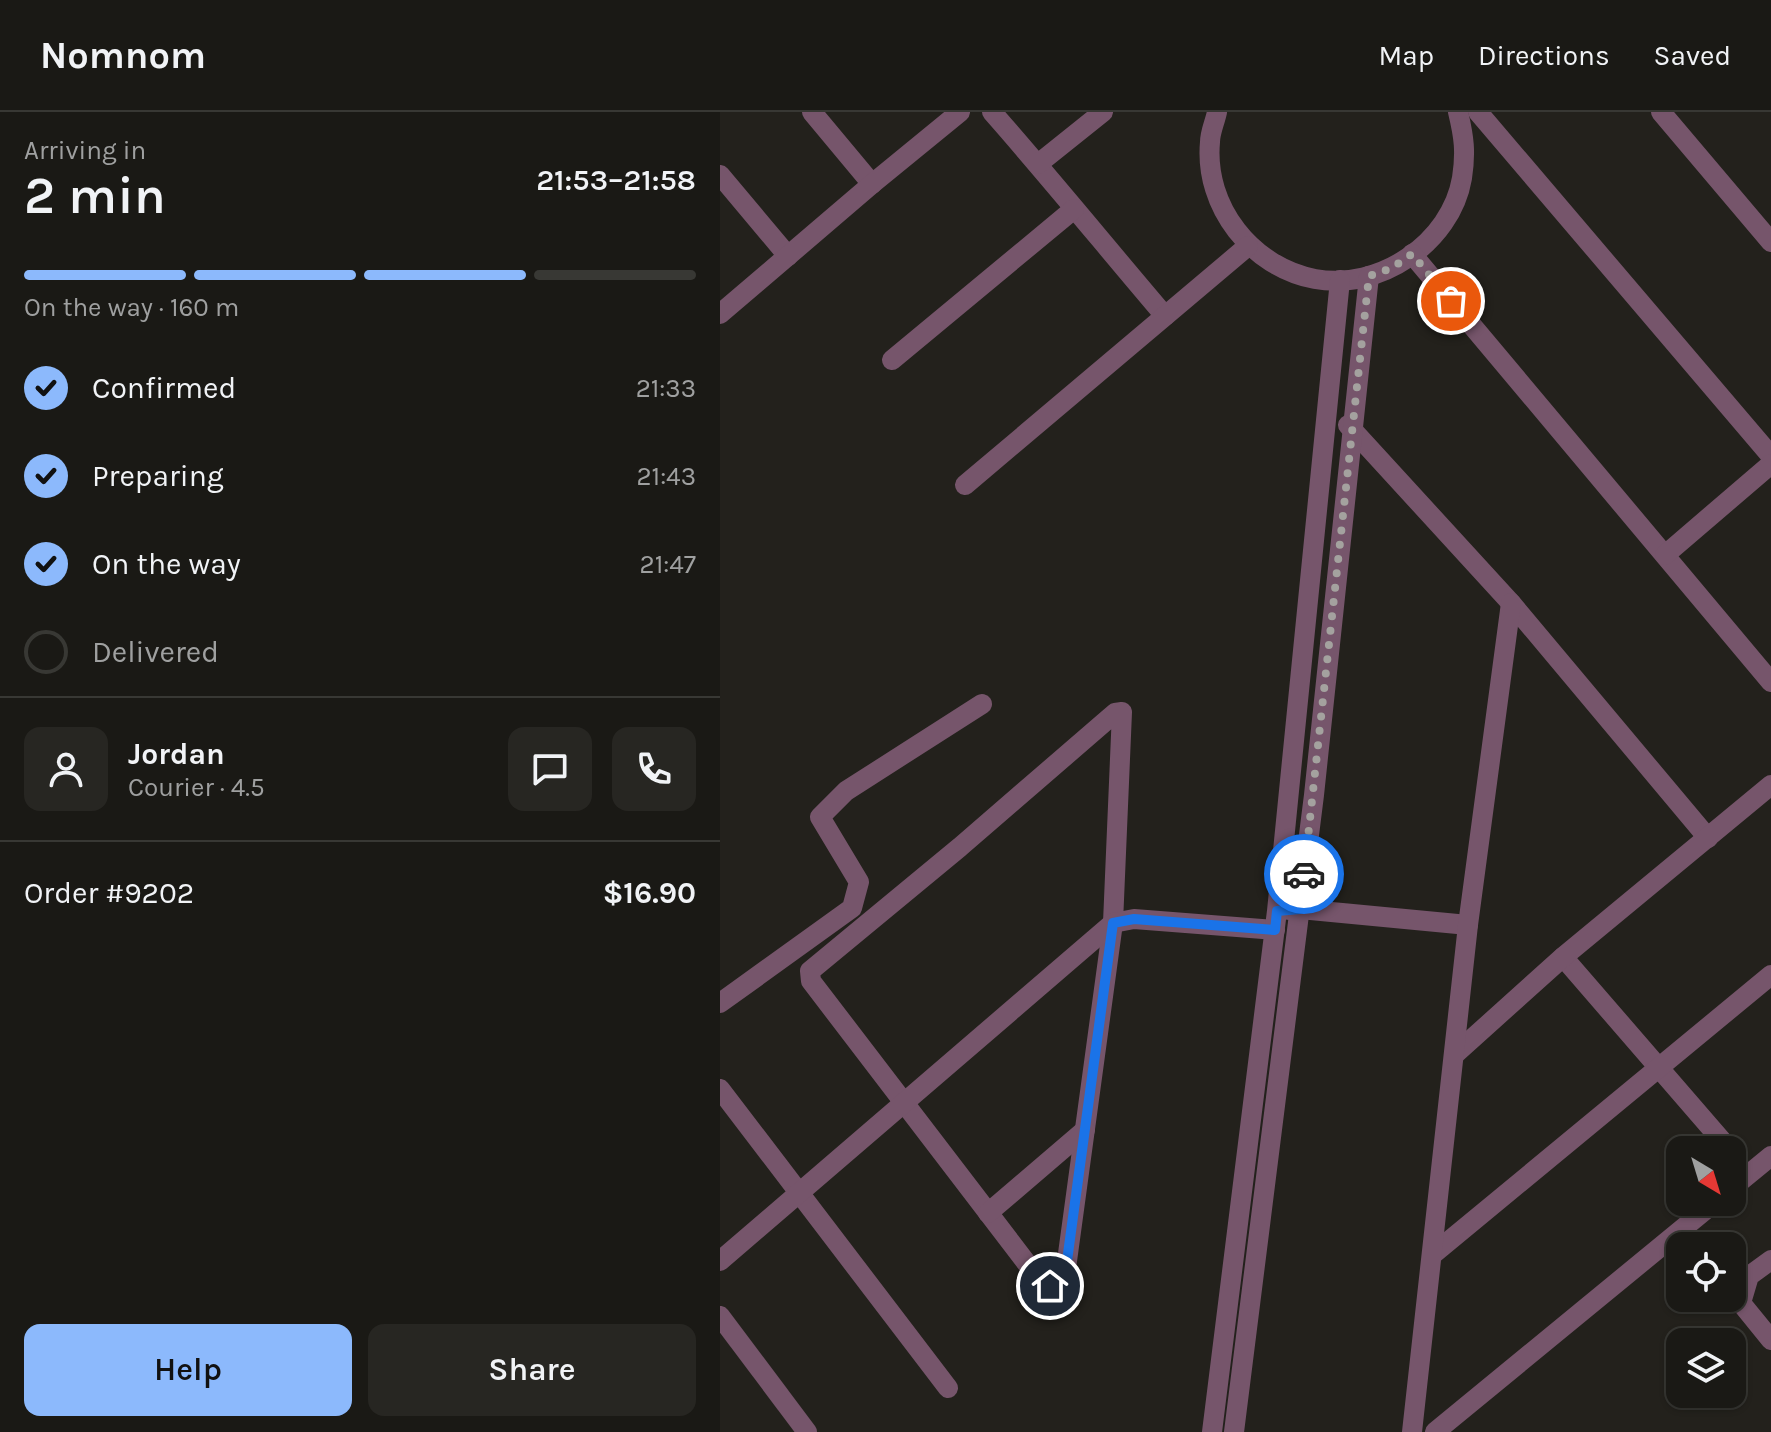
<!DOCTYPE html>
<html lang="en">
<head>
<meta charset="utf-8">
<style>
  :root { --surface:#1a1915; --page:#272622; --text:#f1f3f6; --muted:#9fa0a0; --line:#383834; --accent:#8cb9fc }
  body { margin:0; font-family:Karla,sans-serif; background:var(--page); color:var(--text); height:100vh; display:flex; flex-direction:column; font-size:30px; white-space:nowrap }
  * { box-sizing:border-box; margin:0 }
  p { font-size:26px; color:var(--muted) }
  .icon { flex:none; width:44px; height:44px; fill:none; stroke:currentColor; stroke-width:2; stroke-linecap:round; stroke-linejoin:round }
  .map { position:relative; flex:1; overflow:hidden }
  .details { display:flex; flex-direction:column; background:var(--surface); width:720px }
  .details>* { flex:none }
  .needle { width:52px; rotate:142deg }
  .controls { position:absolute; left:946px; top:1024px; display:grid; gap:16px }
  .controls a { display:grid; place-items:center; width:80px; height:80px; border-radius:16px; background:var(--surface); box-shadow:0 2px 6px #0004,0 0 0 2px var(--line); font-size:40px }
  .pin { position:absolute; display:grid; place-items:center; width:68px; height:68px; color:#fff; margin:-34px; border:4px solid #fff; border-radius:50%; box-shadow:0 2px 8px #0007 }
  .courier { position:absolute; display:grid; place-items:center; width:80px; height:80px; margin:-40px; border:6px solid #1a73e8; border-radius:50%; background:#fff; color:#222; box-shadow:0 2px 10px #0007 }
  .headline em { font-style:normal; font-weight:600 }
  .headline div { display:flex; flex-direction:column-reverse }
  .headline { display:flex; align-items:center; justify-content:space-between; height:136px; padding:0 24px }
  h1 { font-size:52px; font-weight:600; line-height:60px }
  .bar { display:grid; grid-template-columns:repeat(4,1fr); gap:12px 8px; align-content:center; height:96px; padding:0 24px }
  .bar i { height:10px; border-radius:6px; background:var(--line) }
  .bar .selected { background:var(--accent) }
  .bar p { grid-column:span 4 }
  .line { display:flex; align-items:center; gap:20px; padding:0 24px; border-top:2px solid var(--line) }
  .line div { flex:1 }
  .round { display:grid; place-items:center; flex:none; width:84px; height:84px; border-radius:16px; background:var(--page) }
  ol { padding:0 24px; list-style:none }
  li { display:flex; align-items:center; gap:24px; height:88px }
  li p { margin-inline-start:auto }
  li .icon { padding:8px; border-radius:50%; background:var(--accent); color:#111; stroke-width:4 }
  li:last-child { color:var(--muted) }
  li i { width:44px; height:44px; border:4px solid var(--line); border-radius:50% }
  .cta { display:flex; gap:16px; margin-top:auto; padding:16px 24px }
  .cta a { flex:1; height:92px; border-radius:16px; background:var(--accent); color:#111; font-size:32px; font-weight:600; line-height:92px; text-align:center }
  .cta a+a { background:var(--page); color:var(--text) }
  header { display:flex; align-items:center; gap:48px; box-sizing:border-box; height:112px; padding:0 40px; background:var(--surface); border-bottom:2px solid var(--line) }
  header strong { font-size:38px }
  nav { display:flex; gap:44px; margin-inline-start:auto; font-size:28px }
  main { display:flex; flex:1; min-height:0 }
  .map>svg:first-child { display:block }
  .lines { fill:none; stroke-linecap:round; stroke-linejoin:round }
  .minor { stroke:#76556b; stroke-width:20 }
  .done { stroke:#a4a29f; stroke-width:8; stroke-dasharray:0 14.4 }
  .route { stroke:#1a73e8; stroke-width:10 }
</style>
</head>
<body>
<header>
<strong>Nomnom</strong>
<nav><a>Map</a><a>Directions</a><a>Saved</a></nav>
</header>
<main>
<section class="details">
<div class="headline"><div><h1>2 min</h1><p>Arriving in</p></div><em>21:53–21:58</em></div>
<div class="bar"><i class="selected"></i><i class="selected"></i><i class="selected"></i><i></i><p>On the way · 160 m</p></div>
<ol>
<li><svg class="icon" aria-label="check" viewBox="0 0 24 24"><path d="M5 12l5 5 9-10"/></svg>Confirmed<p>21:33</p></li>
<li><svg class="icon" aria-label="check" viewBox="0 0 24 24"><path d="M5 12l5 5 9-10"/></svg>Preparing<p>21:43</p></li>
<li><svg class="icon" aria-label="check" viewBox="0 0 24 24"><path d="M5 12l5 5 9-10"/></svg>On the way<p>21:47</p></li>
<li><i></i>Delivered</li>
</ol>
<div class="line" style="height:144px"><a class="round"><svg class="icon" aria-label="person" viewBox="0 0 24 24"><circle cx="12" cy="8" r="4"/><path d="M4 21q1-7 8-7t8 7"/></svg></a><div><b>Jordan</b><p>Courier · 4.5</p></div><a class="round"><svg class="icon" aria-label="chat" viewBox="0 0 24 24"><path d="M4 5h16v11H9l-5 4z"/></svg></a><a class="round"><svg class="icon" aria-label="phone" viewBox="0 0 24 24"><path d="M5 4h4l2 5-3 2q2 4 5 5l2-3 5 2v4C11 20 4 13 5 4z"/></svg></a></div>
<div class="line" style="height:104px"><div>Order #9202</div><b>$16.90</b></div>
<div class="cta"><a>Help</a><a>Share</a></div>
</section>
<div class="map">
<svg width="1051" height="1320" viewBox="0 0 1051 1320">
  <rect width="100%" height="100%" fill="#23211c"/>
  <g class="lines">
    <g class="minor">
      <polyline points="92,0 152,72"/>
      <path d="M272,0C331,67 387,136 445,204"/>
      <path d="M497,0C495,10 490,20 490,30C484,95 532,155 595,167C659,179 731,131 742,66C746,40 744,25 738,0"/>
      <polyline points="758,0 1051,344"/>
      <polyline points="941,0 1051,130"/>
      <polyline points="318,52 383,0"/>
      <polyline points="0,63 68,144"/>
      <polyline points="692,142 1051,570"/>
      <polyline points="0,202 152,72 240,0"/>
      <polyline points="172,248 354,97"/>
      <polyline points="628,313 791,491 988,726"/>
      <polyline points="245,373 528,134"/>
      <polyline points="945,443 1051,352"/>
      <polygon points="402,600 393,811 344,1171 338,1177 330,1174 318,1166 91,869 90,859 240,735 388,607 395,601"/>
      <polyline points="569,798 580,797 748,813"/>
      <polyline points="843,845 1010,1038"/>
      <polyline points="0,891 132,796 139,770 100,705 126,679 262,592"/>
      <polyline points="734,943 843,845 1051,673"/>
      <polyline points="0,977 228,1276"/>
      <polyline points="1012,1076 1051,1044"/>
      <polyline points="268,1101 365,1018"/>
      <polyline points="712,1143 1051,863"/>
      <polyline points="1051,1148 1029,1164 1021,1191 1051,1228"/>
      <polyline points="0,1149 393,811 414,807 555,818"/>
      <polyline points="0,1204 87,1320"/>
      <polyline points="492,1320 557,799 620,168"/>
      <polyline points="514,1320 594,683 649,164"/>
      <polyline points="692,1320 748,813 791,491"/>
      <polyline points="715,1320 995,1090"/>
    </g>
  </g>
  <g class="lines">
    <polyline class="done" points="584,762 649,164 672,156 692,142 731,189"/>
    <polyline class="route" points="330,1174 338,1177 344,1171 393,811 414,807 555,818 557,799 580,797 584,762"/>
  </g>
</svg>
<div class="controls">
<a><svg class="needle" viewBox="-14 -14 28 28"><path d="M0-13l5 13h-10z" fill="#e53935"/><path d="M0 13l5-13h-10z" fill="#9fa0a0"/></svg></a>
<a><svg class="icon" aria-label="locate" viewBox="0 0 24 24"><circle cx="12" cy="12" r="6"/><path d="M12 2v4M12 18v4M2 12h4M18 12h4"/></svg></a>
<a><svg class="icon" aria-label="layers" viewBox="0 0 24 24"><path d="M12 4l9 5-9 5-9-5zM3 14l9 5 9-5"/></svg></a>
</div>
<div class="pin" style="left:731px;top:189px;background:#ea580c"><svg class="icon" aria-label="bag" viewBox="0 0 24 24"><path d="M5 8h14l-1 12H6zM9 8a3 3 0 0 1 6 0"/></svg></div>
<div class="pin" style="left:330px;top:1174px;background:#1f2937"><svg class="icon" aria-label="home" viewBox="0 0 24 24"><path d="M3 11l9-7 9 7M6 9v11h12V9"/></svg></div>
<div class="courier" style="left:584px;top:762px"><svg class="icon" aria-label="car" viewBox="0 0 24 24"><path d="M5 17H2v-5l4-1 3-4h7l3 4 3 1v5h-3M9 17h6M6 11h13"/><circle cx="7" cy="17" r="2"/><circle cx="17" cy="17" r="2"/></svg></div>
</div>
</main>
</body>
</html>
